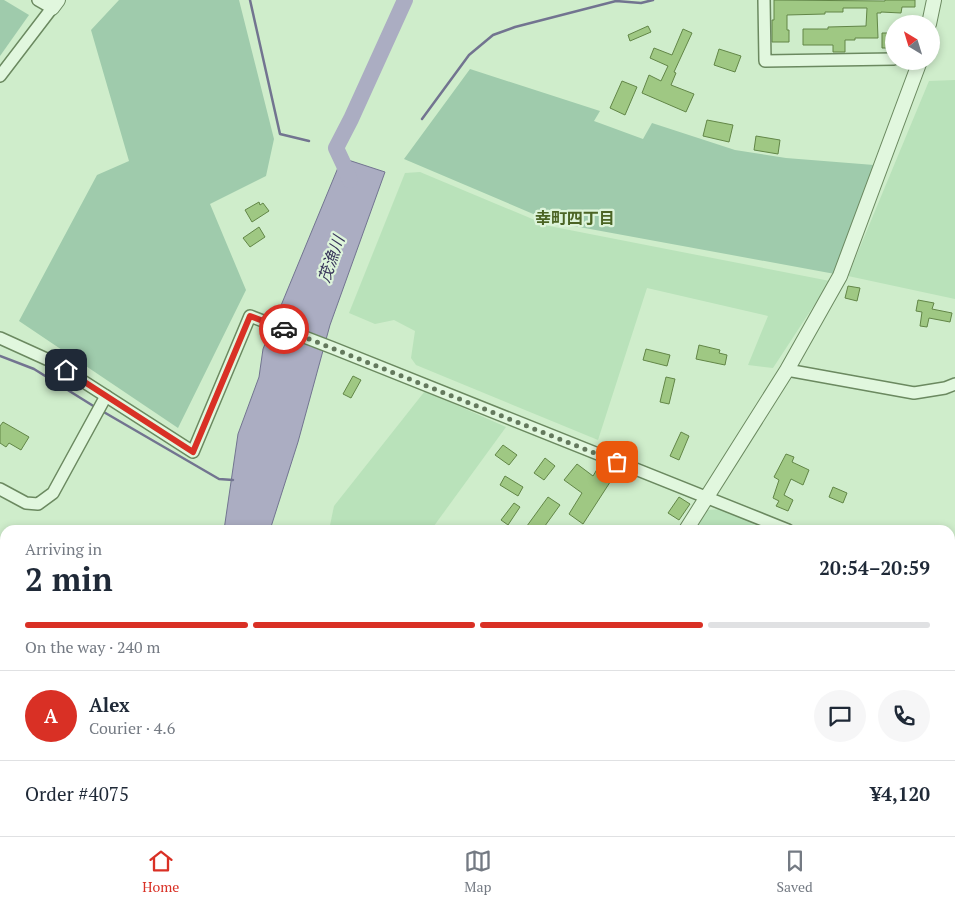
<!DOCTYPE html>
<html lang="en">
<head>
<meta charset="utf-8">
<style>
  :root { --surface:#fff; --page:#f6f6f7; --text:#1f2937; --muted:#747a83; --line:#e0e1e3; --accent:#d93025 }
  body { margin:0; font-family:"PT Serif","Noto Sans JP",serif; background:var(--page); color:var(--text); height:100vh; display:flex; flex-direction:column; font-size:19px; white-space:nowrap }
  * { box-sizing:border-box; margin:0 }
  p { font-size:16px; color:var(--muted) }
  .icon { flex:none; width:28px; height:28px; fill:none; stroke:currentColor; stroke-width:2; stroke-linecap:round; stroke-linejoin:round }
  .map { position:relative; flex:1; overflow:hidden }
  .drawer { position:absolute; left:0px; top:525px; width:955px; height:311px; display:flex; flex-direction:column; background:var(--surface); border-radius:15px 15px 0 0; box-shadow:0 2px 8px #0003 }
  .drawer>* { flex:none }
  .needle { width:32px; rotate:322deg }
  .controls { position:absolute; left:885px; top:15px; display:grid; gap:10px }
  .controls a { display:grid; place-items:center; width:55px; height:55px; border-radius:50%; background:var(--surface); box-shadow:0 2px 8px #0003; font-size:25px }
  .pin { position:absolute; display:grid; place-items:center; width:42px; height:42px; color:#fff; margin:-21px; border-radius:10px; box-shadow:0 2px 8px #0006 }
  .courier { position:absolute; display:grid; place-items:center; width:50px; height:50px; margin:-25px; border:4px solid #d93025; border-radius:50%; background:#fff; color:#222; box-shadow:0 1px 6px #0007 }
  .summary em { font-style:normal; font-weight:700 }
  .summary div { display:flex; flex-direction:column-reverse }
  .summary { display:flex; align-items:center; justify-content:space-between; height:85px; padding:0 25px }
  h1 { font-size:32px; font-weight:700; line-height:38px }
  .bar { display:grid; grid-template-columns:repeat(4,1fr); gap:8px 5px; align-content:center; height:60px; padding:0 25px }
  .bar i { height:6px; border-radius:4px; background:var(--line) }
  .bar .selected { background:var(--accent) }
  .bar p { grid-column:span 4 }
  .line { display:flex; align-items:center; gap:12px; padding:0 25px; border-top:1px solid var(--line) }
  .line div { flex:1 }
  .round { display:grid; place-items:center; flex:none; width:52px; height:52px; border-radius:26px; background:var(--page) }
  .menu { display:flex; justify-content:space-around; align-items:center; height:70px; border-top:1px solid var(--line); background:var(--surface); font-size:14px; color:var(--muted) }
  .menu a { display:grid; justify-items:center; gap:2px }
  .menu .selected { color:var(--accent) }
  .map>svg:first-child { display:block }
  .farmland { fill:#b9e2ba }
  .green { fill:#9fcbac }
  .water { fill:#abadc2; stroke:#727490 }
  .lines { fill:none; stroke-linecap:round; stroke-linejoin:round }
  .stream { stroke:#727490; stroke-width:2.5 }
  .river { stroke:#abadc2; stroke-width:16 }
  .building { fill:#9fc883; stroke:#628647 }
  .minor-casing { stroke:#6b8960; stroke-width:14 }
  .tertiary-casing { stroke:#6b8960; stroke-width:16 }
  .motorway-casing { stroke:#405733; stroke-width:22 }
  .minor { stroke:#e1f7de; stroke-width:11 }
  .tertiary { stroke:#e1f7de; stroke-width:14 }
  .motorway { stroke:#80d563; stroke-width:20 }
  .done { stroke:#64795d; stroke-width:5; stroke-dasharray:0 9 }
  .route { stroke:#d93025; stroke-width:6 }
  .labels { text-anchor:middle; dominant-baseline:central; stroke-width:4.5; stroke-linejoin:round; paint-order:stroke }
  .neighbourhood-label { font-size:16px; font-weight:bold; fill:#4b6424; stroke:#ddf4da }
  .water-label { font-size:16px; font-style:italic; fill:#373359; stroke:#ddf4da }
</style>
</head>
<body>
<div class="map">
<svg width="955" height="836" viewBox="0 0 955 836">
  <rect width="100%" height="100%" fill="#cfedcb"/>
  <g class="farmland">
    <polygon points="955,80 955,299 848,276 929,81"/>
    <polygon points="420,172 549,226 830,281 773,368 748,365 768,316 647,288 598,440 416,365 411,358 415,331 394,320 375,324 349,313 405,173"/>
    <polygon points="425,391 506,427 431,530 329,530 334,506"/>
    <polygon points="724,509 776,530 695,530 707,510"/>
    <polygon points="512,831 762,831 759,836 509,836"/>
  </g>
  <g class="green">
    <polygon points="0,0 4,0 29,15 0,56"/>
    <polygon points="119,0 239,0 274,139 266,176 210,204 246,290 178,428 19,321 97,175 129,161 91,30"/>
    <polygon points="470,69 600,111 594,121 643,139 652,123 735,150 786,158 874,165 835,274 552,222 404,159"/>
    <polygon points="0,543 5,545 5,709 0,724"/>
  </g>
  <polygon class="water" points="342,158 385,172 330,325 298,442 270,530 224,530 238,434 259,377 263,349"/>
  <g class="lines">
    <g class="stream">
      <polyline points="250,0 280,134 309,141"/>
      <polyline points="422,119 469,55 493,35 515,27 616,1 641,3 653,0"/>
      <polyline points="0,356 34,369 95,407"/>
      <polyline points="102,411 219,479 233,480"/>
    </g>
    <polyline class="river" points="350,180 343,163 336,148 351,119 405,0"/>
  </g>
  <g class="building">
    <polygon points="774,0 885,1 885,0 915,0 915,7 902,7 901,13 881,12 881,13 877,13 878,38 855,38 855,40 845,40 845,52 833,52 833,45 803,45 803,29 828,29 828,27 866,26 867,8 843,8 843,12 825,12 825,14 787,15 787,30 789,30 789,42 772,42 772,20 774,20"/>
    <polygon points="648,26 651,32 630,41 628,35"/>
    <polygon points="683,29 692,33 674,72 676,73 671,85 694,94 686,112 642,93 649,75 661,81 668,66 650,58 654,48 672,55"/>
    <polygon points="882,33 894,33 893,48 882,48"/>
    <polygon points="719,49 741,56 735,72 714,65"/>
    <polygon points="622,81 637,87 625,115 610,108"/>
    <polygon points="707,120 733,125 729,142 703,136"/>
    <polygon points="756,136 780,140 778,154 754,150"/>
    <polygon points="259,202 260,205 263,203 269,211 252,222 245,210"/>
    <polygon points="259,227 265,237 250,247 243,238"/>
    <polygon points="848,286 860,288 857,301 845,298"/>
    <polygon points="918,300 934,303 932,309 952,313 950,322 929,318 927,327 920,326 922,312 916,311"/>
    <polygon points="699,345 720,350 719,353 727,355 725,365 696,359"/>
    <polygon points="646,349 670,355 667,366 643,360"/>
    <polygon points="353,376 361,380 351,398 343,394"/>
    <polygon points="666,377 675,379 669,404 660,402"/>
    <polygon points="3,422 29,437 21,450 9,443 6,447 0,443 0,426"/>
    <polygon points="681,432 689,436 679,460 670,456"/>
    <polygon points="503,445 517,455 509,465 495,455"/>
    <polygon points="786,454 794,457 792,462 809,470 803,485 791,479 784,495 793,500 788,511 776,506 779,501 773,498 779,480 774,477"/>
    <polygon points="545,458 555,466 544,480 534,473"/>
    <polygon points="577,464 593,476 599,466 614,476 583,524 569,514 582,493 564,480"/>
    <polygon points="505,476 523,487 518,496 500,485"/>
    <polygon points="833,487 847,493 843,503 829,497"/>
    <polygon points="548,497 560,505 542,530 524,530"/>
    <polygon points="679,497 690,504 679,520 668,513"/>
    <polygon points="514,503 520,507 508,525 501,520"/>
  </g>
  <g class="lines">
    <g class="minor-casing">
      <g id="minor">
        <polyline points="764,0 765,61 894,59"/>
        <polyline points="0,76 52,8 38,0"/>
        <polyline points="0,338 53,362 193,452 250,316 333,348 788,530"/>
        <polyline points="787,370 914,393 945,388 955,384"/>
        <polyline points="0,489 26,503 38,504 53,493 106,396"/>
        <polyline points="915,836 915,831"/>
      </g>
    </g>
    <g class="tertiary-casing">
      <g id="tertiary">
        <polyline points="52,8 58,0"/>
        <polyline points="929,24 934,0"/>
        <polyline points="686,530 787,370 840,276 920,61"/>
        <polyline points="500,836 503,831"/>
      </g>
    </g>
    <g class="motorway-casing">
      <g id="motorway">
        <polyline points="0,796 5,800"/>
        <polyline points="0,818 5,822"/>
        <polyline points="17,831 23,836"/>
        <polyline points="45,831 51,836"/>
      </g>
    </g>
    <use href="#minor" class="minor"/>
    <use href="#tertiary" class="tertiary"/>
    <use href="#motorway" class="motorway"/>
  </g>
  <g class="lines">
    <polyline class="done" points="284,329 617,462"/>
    <polyline class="route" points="66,370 193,452 250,316 284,329"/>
  </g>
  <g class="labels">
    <g class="neighbourhood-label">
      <text x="575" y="218">幸町四丁目</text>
    </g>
    <g class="water-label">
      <text transform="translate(331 259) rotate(-71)">茂漁川</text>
    </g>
  </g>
</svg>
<div class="controls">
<a><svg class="needle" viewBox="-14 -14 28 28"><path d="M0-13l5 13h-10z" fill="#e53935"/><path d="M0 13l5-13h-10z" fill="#747a83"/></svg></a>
</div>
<div class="pin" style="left:617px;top:462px;background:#ea580c"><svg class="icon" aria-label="bag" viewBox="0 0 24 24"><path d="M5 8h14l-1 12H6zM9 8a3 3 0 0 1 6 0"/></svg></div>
<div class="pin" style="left:66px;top:370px;background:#1f2937"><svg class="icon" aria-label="home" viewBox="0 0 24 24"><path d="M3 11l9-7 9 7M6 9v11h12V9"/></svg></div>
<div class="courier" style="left:284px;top:329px"><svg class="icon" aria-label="car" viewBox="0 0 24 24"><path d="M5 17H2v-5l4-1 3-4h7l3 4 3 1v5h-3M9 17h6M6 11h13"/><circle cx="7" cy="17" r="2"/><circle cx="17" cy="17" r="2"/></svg></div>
<section class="drawer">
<div class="summary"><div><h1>2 min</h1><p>Arriving in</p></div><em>20:54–20:59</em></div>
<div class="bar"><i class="selected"></i><i class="selected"></i><i class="selected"></i><i></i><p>On the way · 240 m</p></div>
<div class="line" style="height:90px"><b class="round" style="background:var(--accent);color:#fff">A</b><div><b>Alex</b><p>Courier · 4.6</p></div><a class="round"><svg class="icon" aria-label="chat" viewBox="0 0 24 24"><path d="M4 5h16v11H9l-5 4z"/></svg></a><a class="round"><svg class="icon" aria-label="phone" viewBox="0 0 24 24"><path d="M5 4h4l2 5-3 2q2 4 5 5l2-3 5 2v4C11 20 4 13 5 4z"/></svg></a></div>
<div class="line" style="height:65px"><div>Order #4075</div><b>¥4,120</b></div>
</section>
</div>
<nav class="menu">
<a class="selected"><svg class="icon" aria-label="home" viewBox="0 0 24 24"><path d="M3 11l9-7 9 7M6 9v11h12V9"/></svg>Home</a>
<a><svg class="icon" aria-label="map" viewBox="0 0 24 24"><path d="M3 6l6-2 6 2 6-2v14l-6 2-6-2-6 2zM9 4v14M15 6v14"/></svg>Map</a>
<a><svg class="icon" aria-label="saved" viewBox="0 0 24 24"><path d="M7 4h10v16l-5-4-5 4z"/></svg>Saved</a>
</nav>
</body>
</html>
